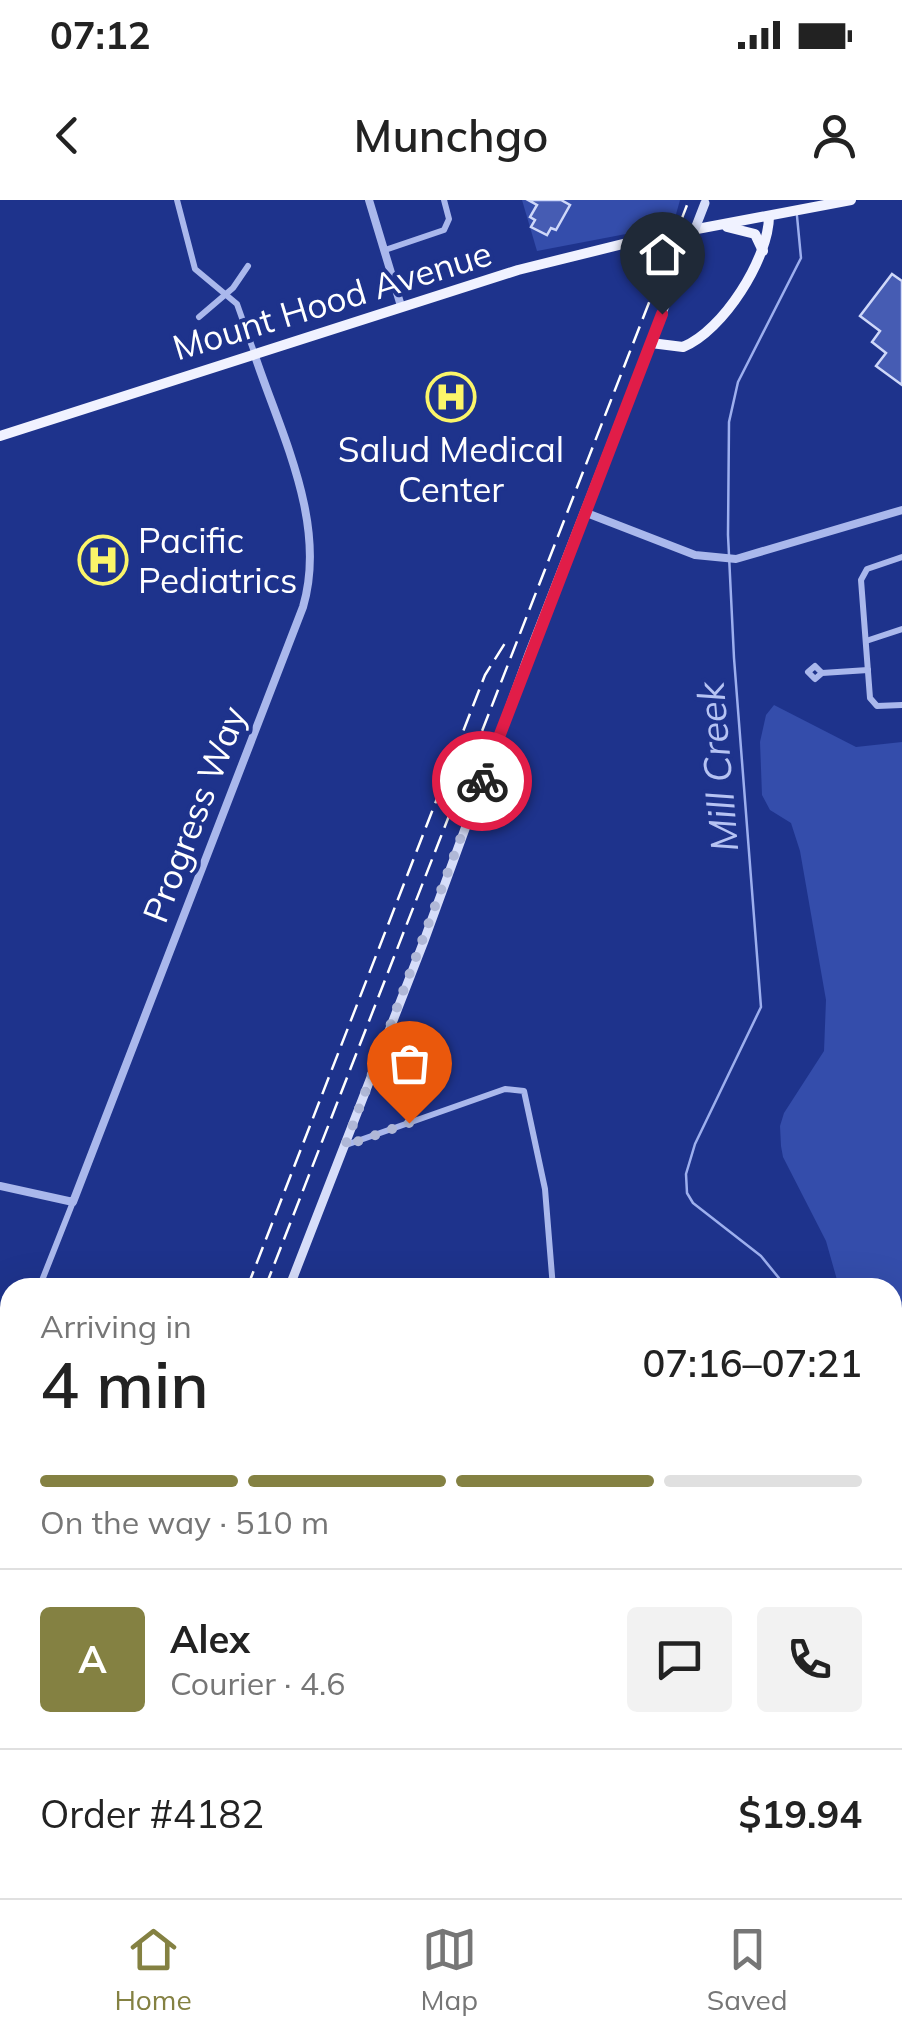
<!DOCTYPE html>
<html lang="en">
<head>
<meta charset="utf-8">
<style>
  :root { --surface:#fff; --page:#f2f2f2; --text:#222; --muted:#767676; --line:#e0e0e0; --accent:#848142 }
  body { margin:0; font-family:Mulish,sans-serif; background:var(--page); color:var(--text); height:100vh; display:flex; flex-direction:column; font-size:38px; white-space:nowrap }
  * { box-sizing:border-box; margin:0 }
  p { font-size:32px; color:var(--muted) }
  .icon { flex:none; width:55px; height:55px; fill:none; stroke:currentColor; stroke-width:2; stroke-linecap:round; stroke-linejoin:round }
  .map { position:relative; flex:1; overflow:hidden }
  .sheet { position:absolute; left:0px; top:1078px; width:902px; height:622px; display:flex; flex-direction:column; background:var(--surface); border-radius:30px 30px 0 0; box-shadow:0 10px 40px #0002 }
  .sheet>* { flex:none }
  .pin { position:absolute; display:grid; place-items:center; width:85px; height:85px; color:#fff; margin:-102px -42px; border-radius:50% 50% 50% 0; rotate:-45deg; box-shadow:0 0 10px #0007 }
  .pin .icon { rotate:45deg }
  .courier { position:absolute; display:grid; place-items:center; width:100px; height:100px; margin:-50px; border:8px solid #e11d48; border-radius:50%; background:#fff; color:#222; box-shadow:0 2px 12px #0007 }
  .headline em { font-style:normal; font-weight:600 }
  .headline div { display:flex; flex-direction:column-reverse }
  .headline { display:flex; align-items:center; justify-content:space-between; height:170px; padding:0 40px }
  h1 { font-size:65px; font-weight:600; line-height:75px }
  .bar { display:grid; grid-template-columns:repeat(4,1fr); gap:15px 10px; align-content:center; height:120px; padding:0 40px }
  .bar i { height:12px; border-radius:8px; background:var(--line) }
  .bar .selected { background:var(--accent) }
  .bar p { grid-column:span 4 }
  .line { display:flex; align-items:center; gap:25px; padding:0 40px; border-top:2px solid var(--line) }
  .line div { flex:1 }
  .round { display:grid; place-items:center; flex:none; width:105px; height:105px; border-radius:10px; background:var(--page) }
  .status { display:flex; justify-content:space-between; align-items:center; height:70px; padding:0 50px; background:var(--surface); direction:ltr }
  .status svg { height:28px; fill:currentColor }
  header { display:flex; justify-content:space-between; align-items:center; height:130px; padding:0 40px; background:var(--surface); font-size:45px; font-weight:600 }
  .tabs { display:flex; justify-content:space-around; align-items:center; height:140px; border-top:2px solid var(--line); background:var(--surface); font-size:28px; color:var(--muted) }
  .tabs a { display:grid; justify-items:center; gap:5px }
  .tabs .selected { color:var(--accent) }
  .map>svg:first-child { display:block }
  .green { fill:#344dab }
  .lines { fill:none; stroke-linecap:round; stroke-linejoin:round }
  .stream { stroke:#9dafee; stroke-width:2.5 }
  .building { fill:#465cb3; stroke:#cfd8f9; stroke-width:2.5 }
  .minor { stroke:#aab8ec; stroke-width:6 }
  .tertiary { stroke:#aab8ec; stroke-width:8 }
  .secondary { stroke:#d6ddf9; stroke-width:9 }
  .primary { stroke:#f0f2ff; stroke-width:10 }
  .rail { stroke:#fff; stroke-width:2.5; stroke-dasharray:18 8; stroke-linecap:butt }
  .secondary-bridge { stroke:#d6ddf9; stroke-width:9 }
  .done { stroke:#b0b8d7; stroke-width:10; stroke-dasharray:0 18 }
  .route { stroke:#e11d48; stroke-width:12 }
  .labels { text-anchor:middle; dominant-baseline:central; stroke-width:8; stroke-linejoin:round; paint-order:stroke }
  .street-label { font-size:35px; fill:#fff; stroke:#1e338c }
  .poi-label { font-size:35px; fill:#fff; stroke:#1e338c }
  .water-label { font-size:38px; font-style:italic; fill:#b6c3f3; stroke:#1e338c }
</style>
</head>
<body>
<div class="status"><b>07:12</b><svg viewBox="0 0 49 12"><path d="M0 12V9h3v3zM5 12V6h3v6zM10 12V3h3v9zM15 12V0h3v12zM26 1h20v11H26zM47 4h2v5h-2z"/></svg></div>
<header><svg class="icon" aria-label="back" viewBox="0 0 24 24"><path d="M15 5l-7 7 7 7"/></svg>Munchgo<svg class="icon" aria-label="person" viewBox="0 0 24 24"><circle cx="12" cy="8" r="4"/><path d="M4 21q1-7 8-7t8 7"/></svg></header>
<div class="map">
<svg width="902" height="1698" viewBox="0 0 902 1698">
  <rect width="100%" height="100%" fill="#1e338c"/>
  <g class="green">
    <polygon points="522,0 680,0 673,25 537,51"/>
    <polygon points="774,505 856,547 902,542 902,1145 893,1151 892,1088 839,1087 826,1041 783,957 781,946 780,926 784,913 824,851 826,800 800,651 791,623 770,610 762,595 760,542 766,515"/>
  </g>
  <g class="lines">
    <g class="stream">
      <polyline points="787,1088 761,1056 693,1003 687,993 686,974 695,944 761,807 734,458 728,335 729,222 738,182 801,58 797,16"/>
      <polyline points="752,1698 755,1690"/>
    </g>
  </g>
  <g class="building">
    <polygon points="528,0 561,0 570,5 556,30 551,28 547,35 531,27 535,20 530,17 537,5"/>
    <polygon points="892,74 902,81 902,185 876,166 886,153 872,142 880,131 860,116"/>
  </g>
  <g class="lines">
    <g class="minor">
      <polyline points="177,0 195,69 237,104 254,152"/>
      <polyline points="385,50 444,30 449,19 444,0"/>
      <polyline points="199,117 233,88 248,66"/>
      <polyline points="902,357 867,369 861,380 870,498 877,506 902,505"/>
      <polyline points="866,441 902,429"/>
      <polyline points="822,473 815,466 808,472 815,479 822,473 868,470"/>
      <polyline points="346,945 505,889 524,891 545,989 553,1088"/>
      <polyline points="39,1088 73,1002"/>
    </g>
    <g class="tertiary">
      <polyline points="369,0 401,106"/>
      <polyline points="584,312 695,355 736,359 902,310"/>
      <path d="M0,986L73,1002L303,407C328,323 280,232 254,153"/>
      <polyline points="892,1489 902,1487"/>
    </g>
    <g class="secondary">
      <polyline points="289,1088 424,741 529,454 684,57"/>
      <polyline points="51,1698 54,1690"/>
    </g>
    <g class="primary">
      <polyline points="727,27 755,34 763,51"/>
      <path d="M651,143L683,147C723,131 769,58 769,16"/>
      <polyline points="0,236 518,70 639,40 851,0"/>
    </g>
    <g class="rail">
      <polyline points="247,1088 485,475 507,440"/>
      <polyline points="265,1088 689,0"/>
      <polyline points="27,1698 30,1690"/>
    </g>
    <polyline class="secondary-bridge" points="684,57 705,3"/>
  </g>
  <g class="lines">
    <polyline class="done" points="409,923 345,946 482,581"/>
    <polyline class="route" points="482,581 662,114"/>
  </g>
  <defs>
    <g id="hospital-ring" transform="scale(2.5)"><circle r="9.5" fill="#1e338c" stroke="#fbf569" stroke-width="1.5"/><path d="M-5-5h3v3.5h4V-5h3V5h-3V1.5h-4V5h-3Z" fill="#fbf569"/></g>
  </defs>
  <g fill-rule="evenodd">
    <use href="#hospital-ring" x="451" y="197"/>
    <use href="#hospital-ring" x="103" y="360"/>
  </g>
  <g class="labels">
    <g class="street-label">
      <text transform="translate(332 100) rotate(-17)">Mount Hood Avenue</text>
      <text transform="translate(194 614) rotate(-69)">Progress Way</text>
    </g>
    <g class="poi-label">
      <text x="451" y="249">Salud Medical<tspan x="451" dy="40">Center</tspan></text>
      <text x="138" y="340" text-anchor="start">Pacific<tspan x="138" dy="40">Pediatrics</tspan></text>
    </g>
    <g class="water-label">
      <text transform="translate(717 567) rotate(-95)">Mill Creek</text>
    </g>
  </g>
</svg>
<div class="pin" style="left:409px;top:923px;background:#ea580c"><svg class="icon" aria-label="bag" viewBox="0 0 24 24"><path d="M5 8h14l-1 12H6zM9 8a3 3 0 0 1 6 0"/></svg></div>
<div class="pin" style="left:662px;top:114px;background:#1f2937"><svg class="icon" aria-label="home" viewBox="0 0 24 24"><path d="M3 11l9-7 9 7M6 9v11h12V9"/></svg></div>
<div class="courier" style="left:482px;top:581px"><svg class="icon" aria-label="bike" viewBox="0 0 24 24"><circle cx="6" cy="16" r="4"/><circle cx="18" cy="16" r="4"/><path d="M6 16l4-8h5l3 8M10 8l3 8H6M13 5h3"/></svg></div>
<section class="sheet">
<div class="headline"><div><h1>4 min</h1><p>Arriving in</p></div><em>07:16–07:21</em></div>
<div class="bar"><i class="selected"></i><i class="selected"></i><i class="selected"></i><i></i><p>On the way · 510 m</p></div>
<div class="line" style="height:180px"><b class="round" style="background:var(--accent);color:#fff">A</b><div><b>Alex</b><p>Courier · 4.6</p></div><a class="round"><svg class="icon" aria-label="chat" viewBox="0 0 24 24"><path d="M4 5h16v11H9l-5 4z"/></svg></a><a class="round"><svg class="icon" aria-label="phone" viewBox="0 0 24 24"><path d="M5 4h4l2 5-3 2q2 4 5 5l2-3 5 2v4C11 20 4 13 5 4z"/></svg></a></div>
<div class="line" style="height:130px"><div>Order #4182</div><b>$19.94</b></div>
</section>
</div>
<nav class="tabs">
<a class="selected"><svg class="icon" aria-label="home" viewBox="0 0 24 24"><path d="M3 11l9-7 9 7M6 9v11h12V9"/></svg>Home</a>
<a><svg class="icon" aria-label="map" viewBox="0 0 24 24"><path d="M3 6l6-2 6 2 6-2v14l-6 2-6-2-6 2zM9 4v14M15 6v14"/></svg>Map</a>
<a><svg class="icon" aria-label="saved" viewBox="0 0 24 24"><path d="M7 4h10v16l-5-4-5 4z"/></svg>Saved</a>
</nav>
</body>
</html>
